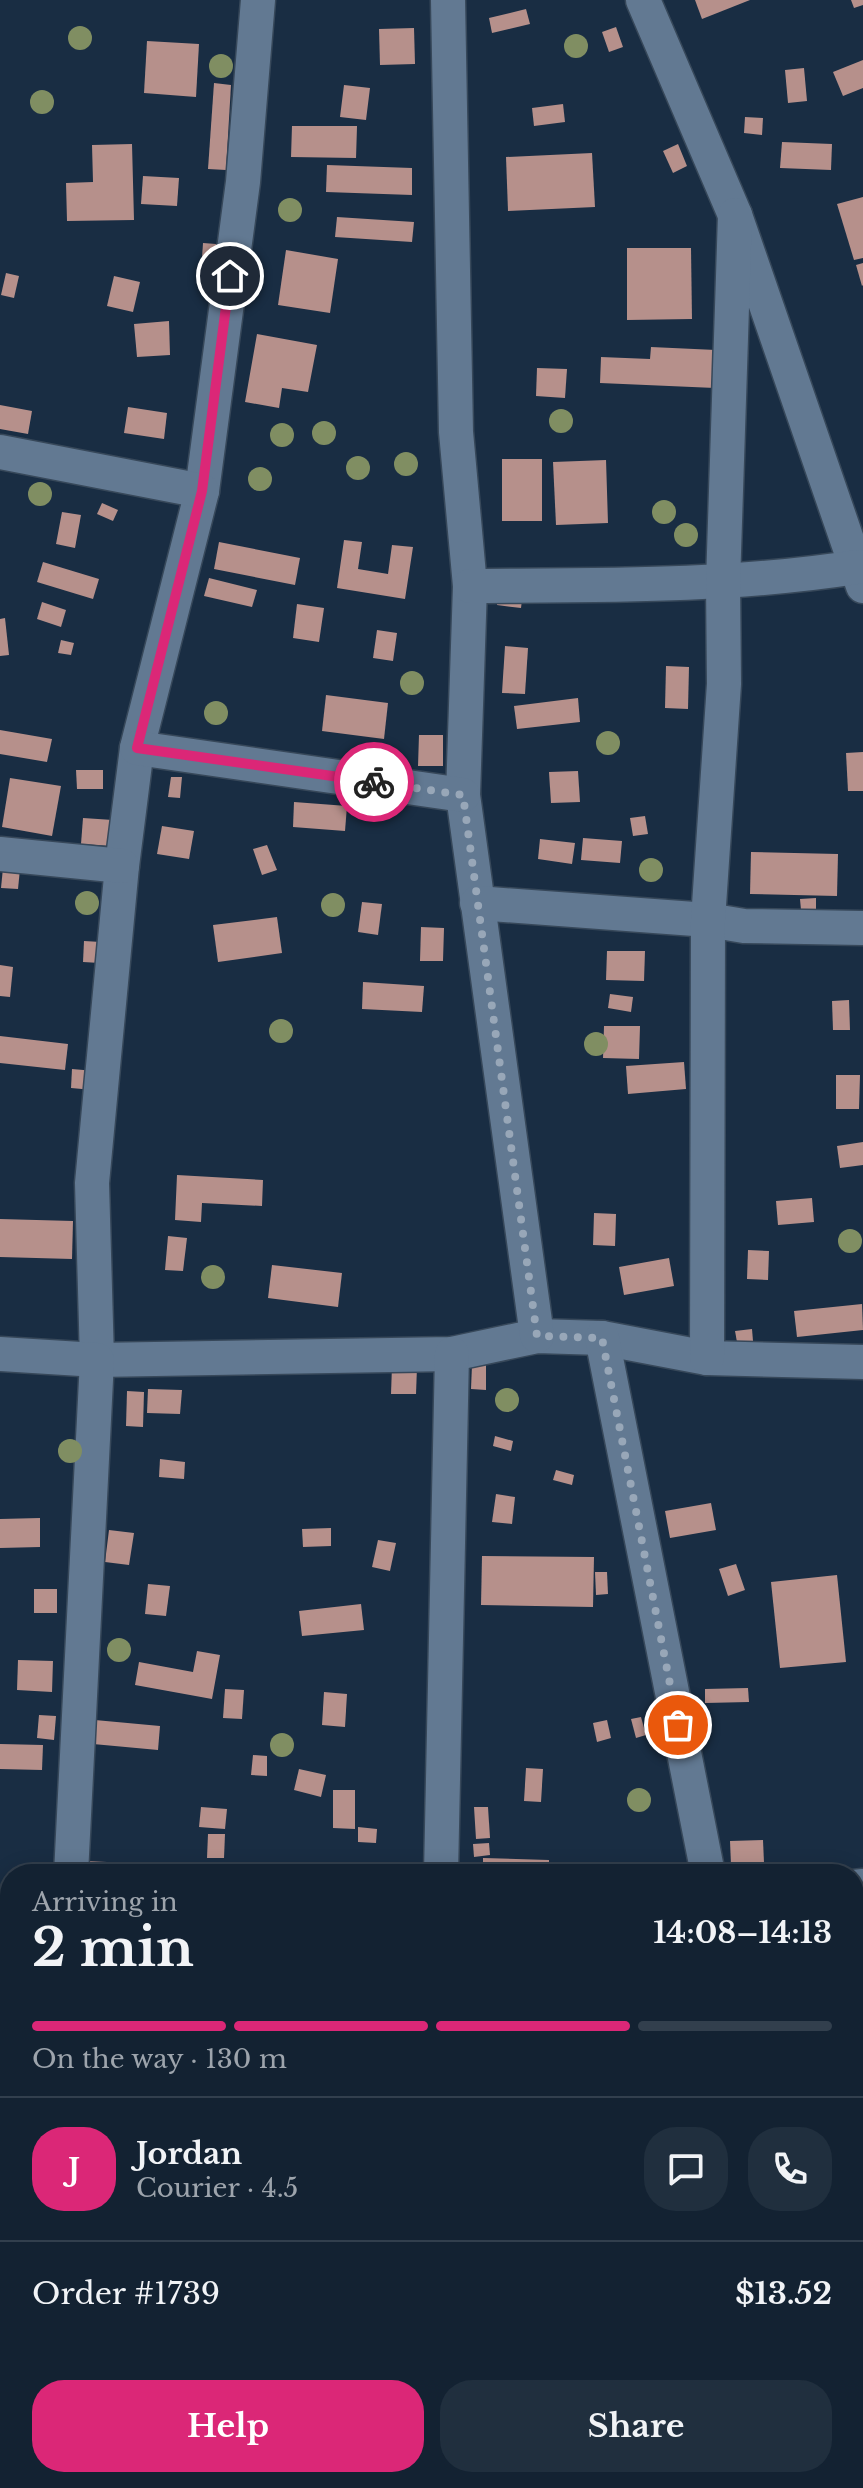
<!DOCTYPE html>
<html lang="en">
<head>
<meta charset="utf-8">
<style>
  :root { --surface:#132232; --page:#202f3e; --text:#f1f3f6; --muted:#9da4ac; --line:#323f4d; --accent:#db2777 }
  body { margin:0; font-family:"Libre Baskerville",serif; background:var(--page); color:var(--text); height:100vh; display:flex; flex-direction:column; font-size:30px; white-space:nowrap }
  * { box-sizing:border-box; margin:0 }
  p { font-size:26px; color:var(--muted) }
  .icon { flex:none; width:44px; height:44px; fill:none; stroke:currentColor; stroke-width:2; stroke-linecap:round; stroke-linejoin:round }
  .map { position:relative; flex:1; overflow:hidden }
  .panel { position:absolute; left:0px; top:1864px; width:864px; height:624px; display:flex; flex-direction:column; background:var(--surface); border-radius:32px 32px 0 0; box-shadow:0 4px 20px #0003,0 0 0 2px var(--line) }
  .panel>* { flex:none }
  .pin { position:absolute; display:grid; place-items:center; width:68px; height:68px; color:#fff; margin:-34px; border:4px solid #fff; border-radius:50%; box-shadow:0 2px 8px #0007 }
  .courier { position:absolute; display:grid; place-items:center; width:80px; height:80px; margin:-40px; border:6px solid #db2777; border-radius:50%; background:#fff; color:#222; box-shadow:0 2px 10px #0007 }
  .summary em { font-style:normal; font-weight:800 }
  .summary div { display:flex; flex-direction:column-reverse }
  .summary { display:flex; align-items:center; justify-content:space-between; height:136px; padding:0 32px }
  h1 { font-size:52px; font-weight:800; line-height:60px }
  .bar { display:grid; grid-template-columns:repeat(4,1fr); gap:12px 8px; align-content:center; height:96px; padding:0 32px }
  .bar i { height:10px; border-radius:6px; background:var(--line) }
  .bar .selected { background:var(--accent) }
  .bar p { grid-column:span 4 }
  .line { display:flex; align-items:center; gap:20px; padding:0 32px; border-top:2px solid var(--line) }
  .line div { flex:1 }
  .round { display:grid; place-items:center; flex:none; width:84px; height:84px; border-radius:32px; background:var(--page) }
  .primary-button { display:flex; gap:16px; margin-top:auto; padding:16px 32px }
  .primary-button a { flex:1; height:92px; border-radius:32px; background:var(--accent); color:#fff; font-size:32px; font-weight:800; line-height:92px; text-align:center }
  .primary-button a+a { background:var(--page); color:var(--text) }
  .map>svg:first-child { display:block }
  .building { fill:#b6908b }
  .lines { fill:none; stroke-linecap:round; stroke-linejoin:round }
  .minor-casing { stroke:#37485a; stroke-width:37 }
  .minor { stroke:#627992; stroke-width:34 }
  .tree { fill:#808e62 }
  .done { stroke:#98a7b8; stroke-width:8; stroke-dasharray:0 14.4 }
  .route { stroke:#db2777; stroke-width:10 }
</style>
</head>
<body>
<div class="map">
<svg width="863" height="2488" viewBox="0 0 863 2488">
  <rect width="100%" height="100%" fill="#192d43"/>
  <g class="building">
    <polygon points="695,0 750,0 702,19"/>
    <polygon points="851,0 863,0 863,5 854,8"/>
    <polygon points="526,9 530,24 492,33 489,18"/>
    <polygon points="616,27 623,47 609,52 602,32"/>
    <polygon points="414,28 415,64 380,65 379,29"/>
    <polygon points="147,41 199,44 196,97 144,93"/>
    <polygon points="863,60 863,88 843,96 833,72"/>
    <polygon points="804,68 807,101 788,103 785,70"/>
    <polygon points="214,83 231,85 226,170 208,169"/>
    <polygon points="344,85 370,88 366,120 340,117"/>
    <polygon points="563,104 565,122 534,126 532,108"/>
    <polygon points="745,117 763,118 762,135 744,133"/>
    <polygon points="292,126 357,126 356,158 291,157"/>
    <polygon points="782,142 832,144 831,170 780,168"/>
    <polygon points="132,144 134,220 67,221 66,183 93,182 92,145"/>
    <polygon points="678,144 687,166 673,173 663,151"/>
    <polygon points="592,153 595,207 508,211 506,157"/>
    <polygon points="327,165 412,168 412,195 326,192"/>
    <polygon points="143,176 179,178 177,206 141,204"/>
    <polygon points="863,197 863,258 854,260 837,204"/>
    <polygon points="337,217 414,222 412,242 335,237"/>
    <polygon points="203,243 216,244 214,273 201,273"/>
    <polygon points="627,248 691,248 692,319 627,320"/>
    <polygon points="286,250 338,259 330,313 278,305"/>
    <polygon points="863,263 863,285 862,286 856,265"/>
    <polygon points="6,273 19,276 14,298 1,295"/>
    <polygon points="114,276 140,282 133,312 107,306"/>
    <polygon points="169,321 170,355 137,357 134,324"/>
    <polygon points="257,334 317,345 308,392 282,388 279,408 245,402"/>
    <polygon points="651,347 716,350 715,388 600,383 601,357 650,359"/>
    <polygon points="537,368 567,369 565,398 536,396"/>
    <polygon points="0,405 32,411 28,434 0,429"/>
    <polygon points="128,407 167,413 164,439 124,433"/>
    <rect x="502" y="459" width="40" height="62"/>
    <polygon points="606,460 608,523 556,525 553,462"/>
    <polygon points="102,503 118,510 113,521 97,514"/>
    <polygon points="62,512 81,515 75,548 56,544"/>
    <polygon points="344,540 362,542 358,569 388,574 392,545 413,547 405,599 337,588"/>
    <polygon points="219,542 300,558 295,585 214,569"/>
    <polygon points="43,562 99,579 93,599 37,582"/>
    <polygon points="209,578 257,590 252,607 204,596"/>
    <polygon points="498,589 523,591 521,608 497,605"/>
    <polygon points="42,602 66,610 61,627 37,619"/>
    <polygon points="297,604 324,608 319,642 293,638"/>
    <polygon points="5,618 9,655 0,656 0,619"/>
    <polygon points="377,630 397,633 393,661 373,658"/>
    <polygon points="61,640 74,643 71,655 58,653"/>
    <polygon points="505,646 528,648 525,694 502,693"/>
    <polygon points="666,666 689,667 688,709 665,708"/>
    <polygon points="326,695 388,703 384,739 322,731"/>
    <polygon points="578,698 580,722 517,729 514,706"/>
    <polygon points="0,730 52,739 47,762 0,754"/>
    <polygon points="419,735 443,735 443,766 418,766"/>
    <polygon points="863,752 863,791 848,791 846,753"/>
    <polygon points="76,770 103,770 103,789 77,789"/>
    <polygon points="578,771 580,802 551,803 549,772"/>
    <polygon points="171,777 182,777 180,798 168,797"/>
    <polygon points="10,778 61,786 52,836 2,827"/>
    <polygon points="294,802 347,806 345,831 293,827"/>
    <polygon points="645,816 648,834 633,836 630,818"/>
    <polygon points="83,818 113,820 111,846 81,844"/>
    <polygon points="162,826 194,831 189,859 157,854"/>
    <polygon points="583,838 622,841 620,863 581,860"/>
    <polygon points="540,839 575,843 572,864 538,859"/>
    <polygon points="267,845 277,870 262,875 253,849"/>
    <polygon points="751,852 838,854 837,896 750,894"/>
    <polygon points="3,868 20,869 18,889 1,888"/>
    <polygon points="816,898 816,909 801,910 800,899"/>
    <polygon points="362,902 382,904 378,935 358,932"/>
    <polygon points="277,917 282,953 218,962 213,925"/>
    <polygon points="421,927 444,928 443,961 420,961"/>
    <polygon points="84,941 101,942 100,963 83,962"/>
    <polygon points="607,951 645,951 644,981 606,980"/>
    <polygon points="0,965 13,967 10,997 0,996"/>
    <polygon points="363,982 424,986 422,1012 362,1009"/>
    <polygon points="610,994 633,997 631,1012 608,1008"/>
    <polygon points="849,1000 850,1030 833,1030 832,1001"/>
    <polygon points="604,1026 640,1026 639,1059 603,1058"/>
    <polygon points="0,1036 68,1044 65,1070 0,1063"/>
    <polygon points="684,1062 686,1089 628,1094 626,1066"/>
    <polygon points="72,1069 95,1071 93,1090 71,1088"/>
    <polygon points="836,1075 860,1075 859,1109 836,1109"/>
    <polygon points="863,1142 863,1165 840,1168 837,1146"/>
    <polygon points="177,1175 263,1180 262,1206 202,1203 201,1222 175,1220"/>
    <polygon points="812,1198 814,1222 778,1225 776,1201"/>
    <polygon points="594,1213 616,1214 615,1246 593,1245"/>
    <polygon points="0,1219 73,1221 72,1259 0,1257"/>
    <polygon points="168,1236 187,1238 183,1271 165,1270"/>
    <polygon points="748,1250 769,1251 768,1280 747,1279"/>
    <polygon points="669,1258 674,1286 624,1295 619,1267"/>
    <polygon points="272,1265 342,1273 338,1307 268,1298"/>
    <polygon points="862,1304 863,1330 797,1337 794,1311"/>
    <polygon points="752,1329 753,1341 737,1342 735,1331"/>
    <polygon points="472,1365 486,1365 486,1390 471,1389"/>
    <polygon points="392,1366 417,1367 416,1394 391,1394"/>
    <polygon points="148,1389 182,1390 180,1414 147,1413"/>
    <polygon points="127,1391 144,1392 143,1427 126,1426"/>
    <polygon points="495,1436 513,1441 511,1451 493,1446"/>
    <polygon points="160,1459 185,1462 184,1479 159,1477"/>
    <polygon points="556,1470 574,1475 572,1485 553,1480"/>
    <polygon points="496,1494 515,1497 512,1524 492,1522"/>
    <polygon points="711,1503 716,1530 670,1538 665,1511"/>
    <polygon points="40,1518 40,1547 0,1548 0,1519"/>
    <polygon points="331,1528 331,1546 303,1547 302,1529"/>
    <polygon points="109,1530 134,1533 129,1565 105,1562"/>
    <polygon points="378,1540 396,1543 390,1571 372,1567"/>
    <polygon points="482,1556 594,1557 593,1607 481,1605"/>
    <polygon points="736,1564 745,1590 728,1596 719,1569"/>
    <polygon points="595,1572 607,1572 608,1594 596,1595"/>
    <polygon points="837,1575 846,1662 780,1668 771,1582"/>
    <polygon points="148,1584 170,1586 166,1616 145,1614"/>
    <rect x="34" y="1589" width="23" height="24"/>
    <polygon points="361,1604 364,1630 302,1636 299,1611"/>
    <polygon points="197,1651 220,1655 212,1699 135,1685 139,1662 193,1672"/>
    <polygon points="18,1660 53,1661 52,1692 17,1690"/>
    <polygon points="748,1688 749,1702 705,1703 705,1689"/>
    <polygon points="225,1689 244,1690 242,1719 223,1718"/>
    <polygon points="324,1692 347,1694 345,1727 322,1725"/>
    <polygon points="39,1715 56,1716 54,1740 37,1738"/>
    <polygon points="641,1717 646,1735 636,1738 631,1719"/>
    <polygon points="95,1720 160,1726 158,1750 93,1744"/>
    <polygon points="607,1720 611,1738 597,1742 593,1723"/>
    <polygon points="0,1744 43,1745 42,1770 0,1769"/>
    <polygon points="253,1755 267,1756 267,1776 251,1775"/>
    <polygon points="526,1768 543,1769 541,1802 524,1801"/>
    <polygon points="299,1769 326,1775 321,1797 294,1790"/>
    <polygon points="333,1790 355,1790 355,1829 333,1828"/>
    <polygon points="201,1807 227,1809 225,1829 199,1827"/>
    <polygon points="474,1807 488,1807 490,1838 476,1839"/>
    <polygon points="358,1827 377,1829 376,1843 358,1842"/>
    <polygon points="208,1834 225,1834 224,1858 207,1858"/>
    <polygon points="763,1840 764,1863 731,1865 730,1841"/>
    <polygon points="489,1843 490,1855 474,1857 473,1844"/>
    <polygon points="483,1858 549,1860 549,1874 483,1874"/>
    <polygon points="84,1861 107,1862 107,1874 83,1874"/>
    <polygon points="0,2018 9,2019 8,2047 0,2046"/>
    <polygon points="854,2041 863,2066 863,2072 854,2075"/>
    <polygon points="135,2478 155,2478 156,2488 136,2488"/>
    <polygon points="321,2478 377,2478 379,2488 322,2488"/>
    <polygon points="230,2480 231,2488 201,2488 200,2484"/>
  </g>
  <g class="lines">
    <g class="minor-casing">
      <g id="minor">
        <polyline points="258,0 243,182 202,491 137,748 122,866 92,1183 97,1360 452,1354 537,1336 602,1338 707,1358 863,1362"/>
        <polyline points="448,0 456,432 470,586 463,795 537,1336"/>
        <polyline points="643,0 735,215 863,586"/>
        <polyline points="0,452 202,491"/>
        <path d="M470,586C600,585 728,587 857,567"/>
        <polyline points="137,748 463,795"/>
        <polyline points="0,854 122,866"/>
        <polyline points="477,903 708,920 744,926 863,928"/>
        <polyline points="602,1338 708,1874"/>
        <polyline points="0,1354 97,1360 71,1874"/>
        <polyline points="707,1358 708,920 724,684 723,583 735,215"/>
        <polyline points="441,1874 452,1354"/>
        <polyline points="854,1887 863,1886"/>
        <polyline points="0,1988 10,1975"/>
        <polyline points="854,2150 863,2146"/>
        <polyline points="854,2216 863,2245"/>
        <polyline points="54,2478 55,2488"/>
        <polyline points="698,2478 718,2488"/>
      </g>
    </g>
    <use href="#minor" class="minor"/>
  </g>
  <g class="tree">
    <circle cx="80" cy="38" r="12"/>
    <circle cx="576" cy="46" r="12"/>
    <circle cx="221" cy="66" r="12"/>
    <circle cx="42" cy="102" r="12"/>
    <circle cx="290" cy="210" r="12"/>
    <circle cx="561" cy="421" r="12"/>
    <circle cx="324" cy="433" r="12"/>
    <circle cx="282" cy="435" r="12"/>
    <circle cx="406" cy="464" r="12"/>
    <circle cx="358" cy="468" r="12"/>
    <circle cx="260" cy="479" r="12"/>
    <circle cx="40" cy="494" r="12"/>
    <circle cx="664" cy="512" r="12"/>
    <circle cx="686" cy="535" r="12"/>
    <circle cx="412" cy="683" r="12"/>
    <circle cx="216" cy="713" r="12"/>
    <circle cx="608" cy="743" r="12"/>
    <circle cx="651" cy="870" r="12"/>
    <circle cx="87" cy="903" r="12"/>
    <circle cx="333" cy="905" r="12"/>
    <circle cx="281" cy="1031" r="12"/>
    <circle cx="596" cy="1044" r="12"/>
    <circle cx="850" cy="1241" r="12"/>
    <circle cx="213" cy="1277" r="12"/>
    <circle cx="507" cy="1400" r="12"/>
    <circle cx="70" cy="1451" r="12"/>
    <circle cx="119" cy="1650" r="12"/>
    <circle cx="282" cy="1745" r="12"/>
    <circle cx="639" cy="1800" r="12"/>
  </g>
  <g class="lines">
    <polyline class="done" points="374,782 463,795 537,1336 602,1338 678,1725"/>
    <polyline class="route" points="230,276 202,491 137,748 374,782"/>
  </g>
</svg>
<div class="pin" style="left:678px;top:1725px;background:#ea580c"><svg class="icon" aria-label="bag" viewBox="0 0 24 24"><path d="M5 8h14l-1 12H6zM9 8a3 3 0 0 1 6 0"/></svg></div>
<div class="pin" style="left:230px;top:276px;background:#1f2937"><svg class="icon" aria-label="home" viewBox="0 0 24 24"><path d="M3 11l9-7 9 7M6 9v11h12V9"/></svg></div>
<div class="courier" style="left:374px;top:782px"><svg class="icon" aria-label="bike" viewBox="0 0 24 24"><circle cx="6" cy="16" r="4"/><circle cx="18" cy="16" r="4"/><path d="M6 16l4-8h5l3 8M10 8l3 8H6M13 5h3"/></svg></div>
<section class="panel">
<div class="summary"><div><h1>2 min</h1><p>Arriving in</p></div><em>14:08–14:13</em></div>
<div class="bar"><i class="selected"></i><i class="selected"></i><i class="selected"></i><i></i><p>On the way · 130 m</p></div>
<div class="line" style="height:144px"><b class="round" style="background:var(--accent);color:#fff">J</b><div><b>Jordan</b><p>Courier · 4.5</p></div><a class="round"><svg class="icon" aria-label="chat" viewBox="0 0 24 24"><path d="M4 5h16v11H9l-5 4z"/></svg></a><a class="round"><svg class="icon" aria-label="phone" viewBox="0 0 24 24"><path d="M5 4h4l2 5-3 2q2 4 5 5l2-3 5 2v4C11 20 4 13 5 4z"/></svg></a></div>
<div class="line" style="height:104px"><div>Order #1739</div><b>$13.52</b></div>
<div class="primary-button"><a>Help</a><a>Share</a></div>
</section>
</div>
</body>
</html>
